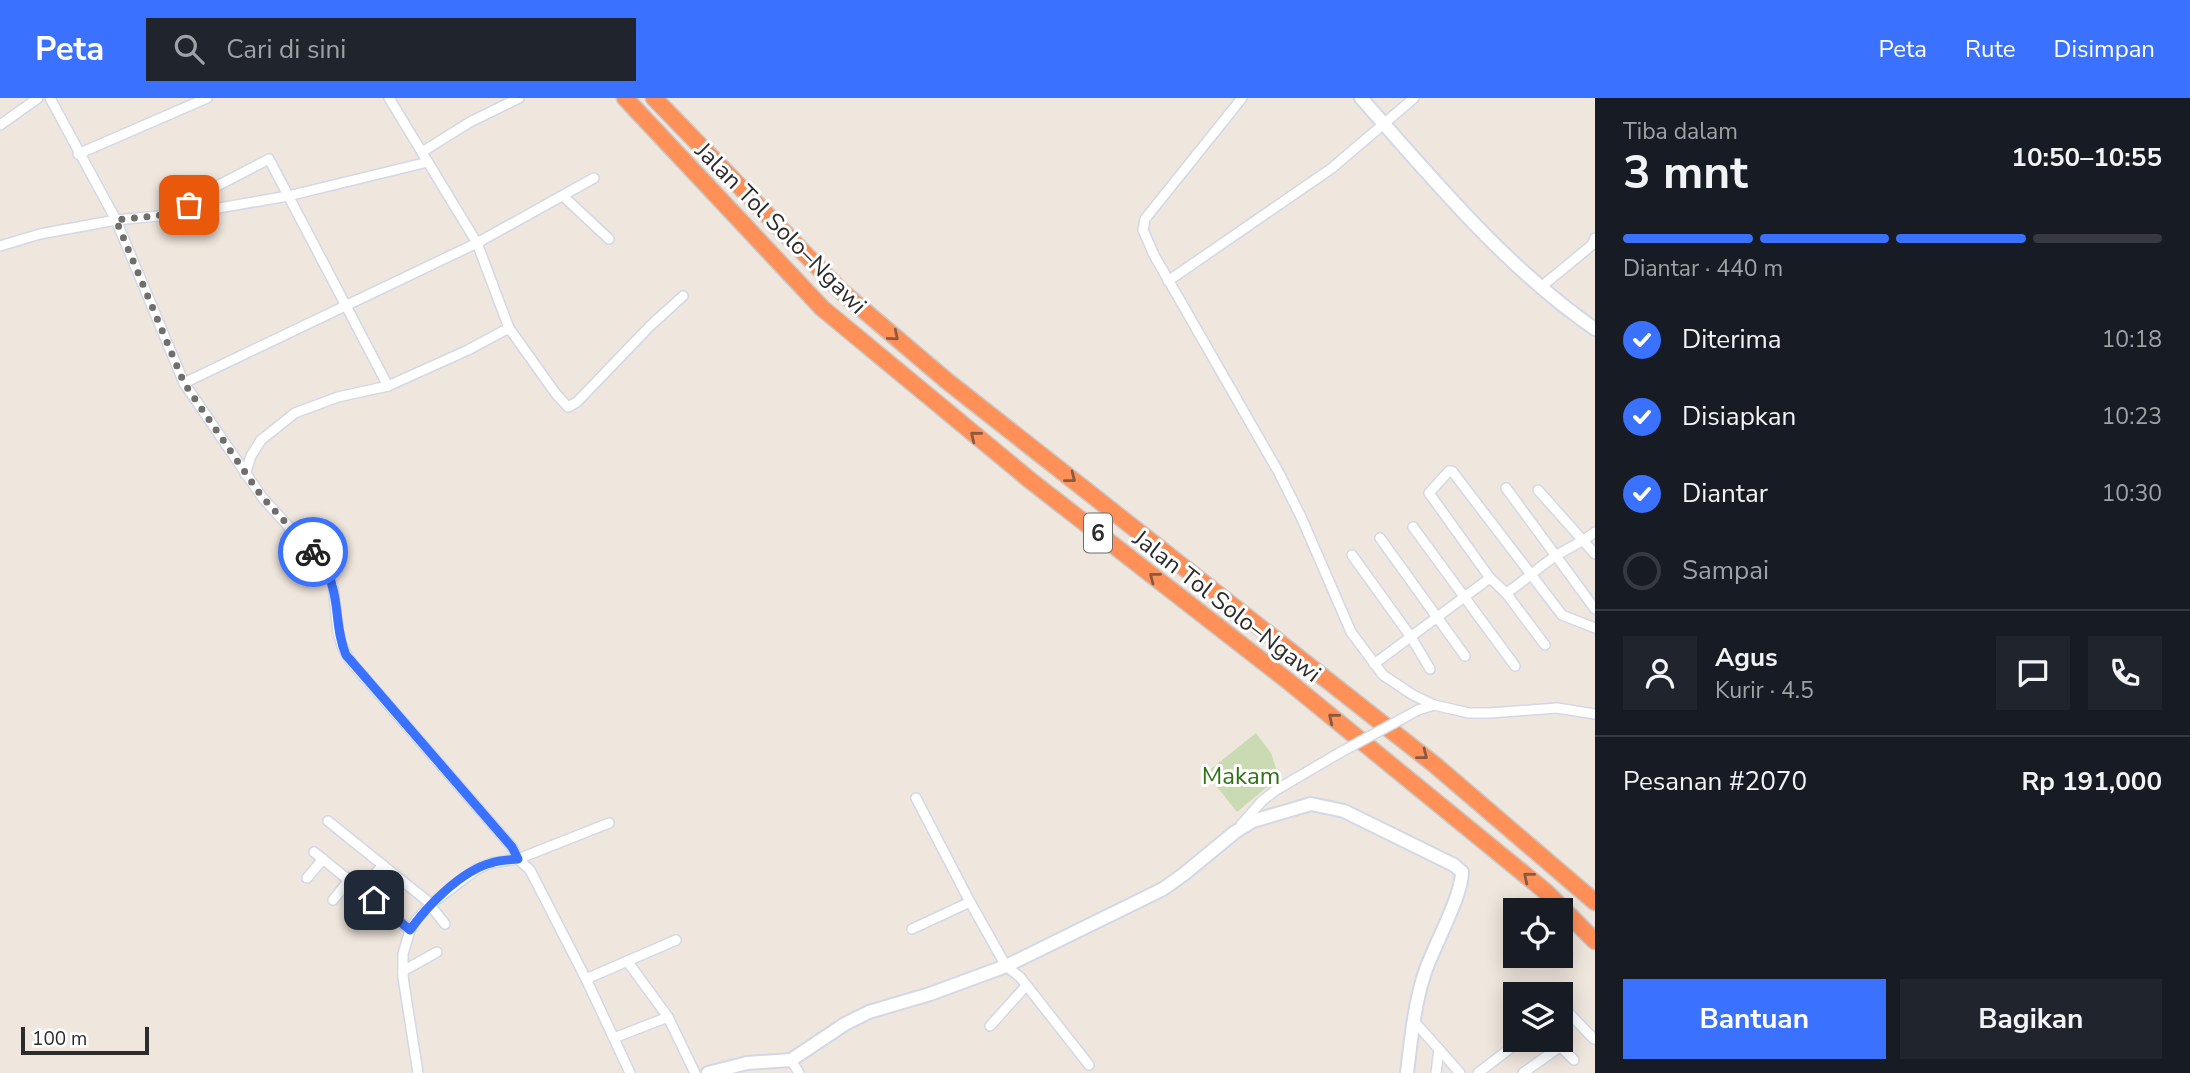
<!DOCTYPE html>
<html lang="id">
<head>
<meta charset="utf-8">
<style>
  :root { --surface:#171b24; --page:#20242c; --text:#f1f3f6; --muted:#9ea1a6; --line:#363941; --accent:#3a72ff }
  body { margin:0; font-family:"Nunito Sans",sans-serif; background:var(--page); color:var(--text); height:100vh; display:flex; flex-direction:column; font-size:26px; white-space:nowrap }
  * { box-sizing:border-box; margin:0 }
  p { font-size:23px; color:var(--muted) }
  .icon { flex:none; width:38px; height:38px; fill:none; stroke:currentColor; stroke-width:2; stroke-linecap:round; stroke-linejoin:round }
  .map { position:relative; flex:1; overflow:hidden }
  .drawer { display:flex; flex-direction:column; background:var(--surface); width:595px }
  .drawer>* { flex:none }
  .tools { position:absolute; left:1503px; top:800px; display:grid; gap:14px }
  .tools a { display:grid; place-items:center; width:70px; height:70px; border-radius:0px; background:var(--surface); box-shadow:0 4px 18px #0003; font-size:35px }
  .scale { position:absolute; left:21px; bottom:18px; width:128px; box-sizing:border-box; padding-left:7px; border:4px solid #2c2c2c; border-top:0; font-size:19px; line-height:24px; white-space:nowrap; color:#2c2c2c; -webkit-text-stroke:5px #fff; paint-order:stroke }
  .pin { position:absolute; display:grid; place-items:center; width:60px; height:60px; color:#fff; margin:-30px; border-radius:14px; box-shadow:0 4px 10px #0006 }
  .courier { position:absolute; display:grid; place-items:center; width:70px; height:70px; margin:-35px; border:5px solid #3a72ff; border-radius:50%; background:#fff; color:#222; box-shadow:0 2px 9px #0007 }
  .head em { font-style:normal; font-weight:700 }
  .head div { display:flex; flex-direction:column-reverse }
  .head { display:flex; align-items:center; justify-content:space-between; height:119px; padding:0 28px }
  h1 { font-size:46px; font-weight:700; line-height:52px }
  .bar { display:grid; grid-template-columns:repeat(4,1fr); gap:10px 7px; align-content:center; height:84px; padding:0 28px }
  .bar i { height:9px; border-radius:5px; background:var(--line) }
  .bar .on { background:var(--accent) }
  .bar p { grid-column:span 4 }
  .line { display:flex; align-items:center; gap:18px; padding:0 28px; border-top:2px solid var(--line) }
  .line div { flex:1 }
  .round { display:grid; place-items:center; flex:none; width:74px; height:74px; border-radius:0px; background:var(--page) }
  ol { padding:0 28px; list-style:none }
  li { display:flex; align-items:center; gap:21px; height:77px }
  li p { margin-inline-start:auto }
  li .icon { padding:7px; border-radius:50%; background:var(--accent); color:#fff; stroke-width:4 }
  li:last-child { color:var(--muted) }
  li i { width:38px; height:38px; border:4px solid var(--line); border-radius:50% }
  .primary-button { display:flex; gap:14px; margin-top:auto; padding:14px 28px }
  .primary-button a { flex:1; height:80px; border-radius:0px; background:var(--accent); color:#fff; font-size:28px; font-weight:700; line-height:80px; text-align:center }
  .primary-button a+a { background:var(--page); color:var(--text) }
  header { display:flex; align-items:center; gap:42px; box-sizing:border-box; height:98px; padding:0 35px; background:var(--accent); color:#fff }
  header strong { font-size:33px }
  nav { display:flex; gap:38px; margin-inline-start:auto; font-size:24px }
  .search { width:490px; height:63px; background:var(--page); display:flex; align-items:center; gap:18px; box-sizing:border-box; padding:0 24px; border-radius:0px; color:var(--muted); font-size:26px }
  main { display:flex; flex:1; min-height:0 }
  .map>svg:first-child { display:block }
  .cemetery { fill:#cadab3 }
  .lines { fill:none; stroke-linecap:round; stroke-linejoin:round }
  .street-casing { stroke:#d2d8e6; stroke-width:12 }
  .secondary-casing { stroke:#d2d8e6; stroke-width:16 }
  .highway-casing { stroke:#c8c8c8; stroke-width:19 }
  .street { stroke:#fff; stroke-width:9 }
  .secondary { stroke:#fff; stroke-width:12 }
  .highway { stroke:#ff9058; stroke-width:16 }
  .street-bridge-casing { stroke:#d2d8e6; stroke-width:12; stroke-linecap:butt }
  .street-bridge { stroke:#fff; stroke-width:9 }
  .oneway { stroke:#8b5940 }
  .done { stroke:#706d6a; stroke-width:7; stroke-dasharray:0 12.6 }
  .route { stroke:#3a72ff; stroke-width:9 }
  .labels { text-anchor:middle; dominant-baseline:central; stroke-width:6; stroke-linejoin:round; paint-order:stroke }
  .shield { fill:#fff; stroke:#6b6b6b; stroke-width:2 }
  .shield-label { font-size:23px; font-weight:bold; fill:#2c2c2c }
  .street-label { font-size:24px; fill:#2c2c2c; stroke:#fff }
  .park-label { font-size:24px; fill:#307114; stroke:#fff }
</style>
</head>
<body>
<header>
<strong>Peta</strong>
<div class="search"><svg class="icon" aria-label="search" viewBox="0 0 24 24"><circle cx="10" cy="10" r="6"/><path d="M15 15l6 6"/></svg>Cari di sini</div>
<nav><a>Peta</a><a>Rute</a><a>Disimpan</a></nav>
</header>
<main>
<div class="map">
<svg width="1595" height="975" viewBox="0 0 1595 975">
  <rect width="100%" height="100%" fill="#efe6dd"/>
  <polygon class="cemetery" points="1256,635 1271,655 1279,679 1237,714 1206,675"/>
  <g class="lines">
    <g class="street-casing">
      <g id="street">
        <polyline points="50,0 116,122 184,285 262,399 325,469 333,488 338,534 342,548 351,564 512,749 518,761 530,772 586,881 630,975"/>
        <polyline points="389,0 477,145 509,230 556,296 568,309 577,304 650,228 683,198"/>
        <polyline points="1242,0 1145,121 1143,132 1154,157 1279,375 1302,421 1351,534 1383,577 1413,597 1434,607 1418,612"/>
        <polyline points="0,27 38,0"/>
        <polyline points="422,54 470,24 519,0"/>
        <polyline points="78,56 207,0"/>
        <polyline points="563,98 609,141"/>
        <polyline points="190,115 190,104 194,100 269,61 388,288"/>
        <polyline points="0,148 40,136 116,122 190,115 288,98 428,64"/>
        <polyline points="1168,183 1332,70 1414,0"/>
        <polyline points="1541,189 1592,147 1595,140"/>
        <polyline points="184,285 477,145 594,80"/>
        <polyline points="245,376 251,358 261,342 295,315 338,299 388,288 468,252 509,230"/>
        <polyline points="1506,390 1595,511"/>
        <polyline points="1538,392 1595,456"/>
        <polyline points="1413,429 1515,568"/>
        <path d="M1595,434C1583,444 1569,449 1556,458C1538,469 1524,484 1506,495L1490,480L1429,395L1449,373H1452L1562,517L1595,530"/>
        <polyline points="1380,440 1465,558"/>
        <polyline points="1352,457 1411,539 1430,571"/>
        <polyline points="1506,495 1545,547"/>
        <polyline points="1374,566 1490,480"/>
        <polyline points="1434,607 1469,615 1490,615 1557,610 1595,616"/>
        <polyline points="916,700 970,804 1006,868 1020,879 1089,967"/>
        <polyline points="328,723 431,806"/>
        <polyline points="1241,727 1262,703 1276,692 1341,654"/>
        <polyline points="314,754 410,832"/>
        <polyline points="307,780 323,761"/>
        <polyline points="361,792 383,767"/>
        <polyline points="333,802 349,782"/>
        <polyline points="430,807 445,826"/>
        <polyline points="361,818 374,802"/>
        <polyline points="912,831 970,804"/>
        <polyline points="627,863 668,919 695,975"/>
        <polyline points="403,873 437,854"/>
        <polyline points="586,881 676,842"/>
        <polyline points="1561,907 1594,941"/>
        <polyline points="1413,922 1460,975"/>
        <polyline points="990,928 1026,888"/>
        <polyline points="614,940 668,919"/>
        <polyline points="1554,942 1574,962"/>
        <polyline points="791,962 799,975"/>
        <polyline points="418,975 403,879 403,856 410,832 416,822 431,806 477,771 491,765 518,761 609,725"/>
        <polyline points="1436,975 1439,951"/>
        <polyline points="1478,975 1521,942"/>
        <polyline points="1523,975 1561,948"/>
      </g>
    </g>
    <g class="secondary-casing">
      <g id="secondary">
        <path d="M1361,0C1434,82 1504,168 1595,231"/>
        <path d="M708,975L747,965L791,962L845,926L869,914L930,896L1006,868L1163,791L1184,776L1235,734L1253,723L1311,706L1344,713L1454,767L1462,774C1462,799 1432,851 1424,877C1414,909 1411,942 1407,975"/>
      </g>
    </g>
    <g class="highway-casing">
      <g id="highway">
        <polyline points="625,0 822,210 1031,383 1288,583 1545,793 1595,843"/>
        <polyline points="654,0 841,193 947,283 1435,667 1595,804"/>
      </g>
    </g>
    <use href="#street" class="street"/>
    <use href="#secondary" class="secondary"/>
    <use href="#highway" class="highway"/>
    <g class="street-bridge-casing">
      <polyline id="street-bridge" points="1341,654 1418,612"/>
    </g>
    <use href="#street-bridge" class="street-bridge"/>
  </g>
  <defs><path id="oneway-chevron" d="M-2-3.5L2.5 0L-2 3.5" fill="none" stroke-width="1.6" stroke-linecap="round" stroke-linejoin="round" transform="scale(1.75)"/></defs>
  <g class="oneway">
    <use href="#oneway-chevron" transform="translate(894 238) rotate(40)"/>
    <use href="#oneway-chevron" transform="translate(975 338) rotate(-141)"/>
    <use href="#oneway-chevron" transform="translate(1071 380) rotate(38)"/>
    <use href="#oneway-chevron" transform="translate(1154 479) rotate(-142)"/>
    <use href="#oneway-chevron" transform="translate(1333 620) rotate(-141)"/>
    <use href="#oneway-chevron" transform="translate(1423 657) rotate(38)"/>
    <use href="#oneway-chevron" transform="translate(1528 779) rotate(-141)"/>
  </g>
  <g class="lines">
    <polyline class="done" points="189,107 190,114 116,122 184,285 262,399 313,454"/>
    <path class="route" d="M313,454C321,464 329,474 332,487C339,511 336,534 346,557L512,749L518,761C509,762 499,762 491,765C461,773 427,808 410,832L374,802"/>
  </g>
  <g class="labels">
    <rect class="shield" x="1084" y="415.5" width="28" height="39" rx="5"/>
    <g class="shield-label">
      <text x="1098" y="435">6</text>
    </g>
    <g class="street-label">
      <text transform="translate(781 130) rotate(45)">Jalan Tol Solo–Ngawi</text>
      <text transform="translate(1227 508) rotate(38)">Jalan Tol Solo–Ngawi</text>
    </g>
    <g class="park-label">
      <text x="1241" y="678">Makam</text>
    </g>
  </g>
</svg>
<div class="tools">
<a><svg class="icon" aria-label="locate" viewBox="0 0 24 24"><circle cx="12" cy="12" r="6"/><path d="M12 2v4M12 18v4M2 12h4M18 12h4"/></svg></a>
<a><svg class="icon" aria-label="layers" viewBox="0 0 24 24"><path d="M12 4l9 5-9 5-9-5zM3 14l9 5 9-5"/></svg></a>
</div>
<div class="scale">100 m</div>
<div class="pin" style="left:189px;top:107px;background:#ea580c"><svg class="icon" aria-label="bag" viewBox="0 0 24 24"><path d="M5 8h14l-1 12H6zM9 8a3 3 0 0 1 6 0"/></svg></div>
<div class="pin" style="left:374px;top:802px;background:#1f2937"><svg class="icon" aria-label="home" viewBox="0 0 24 24"><path d="M3 11l9-7 9 7M6 9v11h12V9"/></svg></div>
<div class="courier" style="left:313px;top:454px"><svg class="icon" aria-label="bike" viewBox="0 0 24 24"><circle cx="6" cy="16" r="4"/><circle cx="18" cy="16" r="4"/><path d="M6 16l4-8h5l3 8M10 8l3 8H6M13 5h3"/></svg></div>
</div>
<section class="drawer">
<div class="head"><div><h1>3 mnt</h1><p>Tiba dalam</p></div><em>10:50–10:55</em></div>
<div class="bar"><i class="on"></i><i class="on"></i><i class="on"></i><i></i><p>Diantar · 440 m</p></div>
<ol>
<li><svg class="icon" aria-label="check" viewBox="0 0 24 24"><path d="M5 12l5 5 9-10"/></svg>Diterima<p>10:18</p></li>
<li><svg class="icon" aria-label="check" viewBox="0 0 24 24"><path d="M5 12l5 5 9-10"/></svg>Disiapkan<p>10:23</p></li>
<li><svg class="icon" aria-label="check" viewBox="0 0 24 24"><path d="M5 12l5 5 9-10"/></svg>Diantar<p>10:30</p></li>
<li><i></i>Sampai</li>
</ol>
<div class="line" style="height:126px"><a class="round"><svg class="icon" aria-label="person" viewBox="0 0 24 24"><circle cx="12" cy="8" r="4"/><path d="M4 21q1-7 8-7t8 7"/></svg></a><div><b>Agus</b><p>Kurir · 4.5</p></div><a class="round"><svg class="icon" aria-label="chat" viewBox="0 0 24 24"><path d="M4 5h16v11H9l-5 4z"/></svg></a><a class="round"><svg class="icon" aria-label="phone" viewBox="0 0 24 24"><path d="M5 4h4l2 5-3 2q2 4 5 5l2-3 5 2v4C11 20 4 13 5 4z"/></svg></a></div>
<div class="line" style="height:91px"><div>Pesanan #2070</div><b>Rp 191,000</b></div>
<div class="primary-button"><a>Bantuan</a><a>Bagikan</a></div>
</section>
</main>
</body>
</html>
